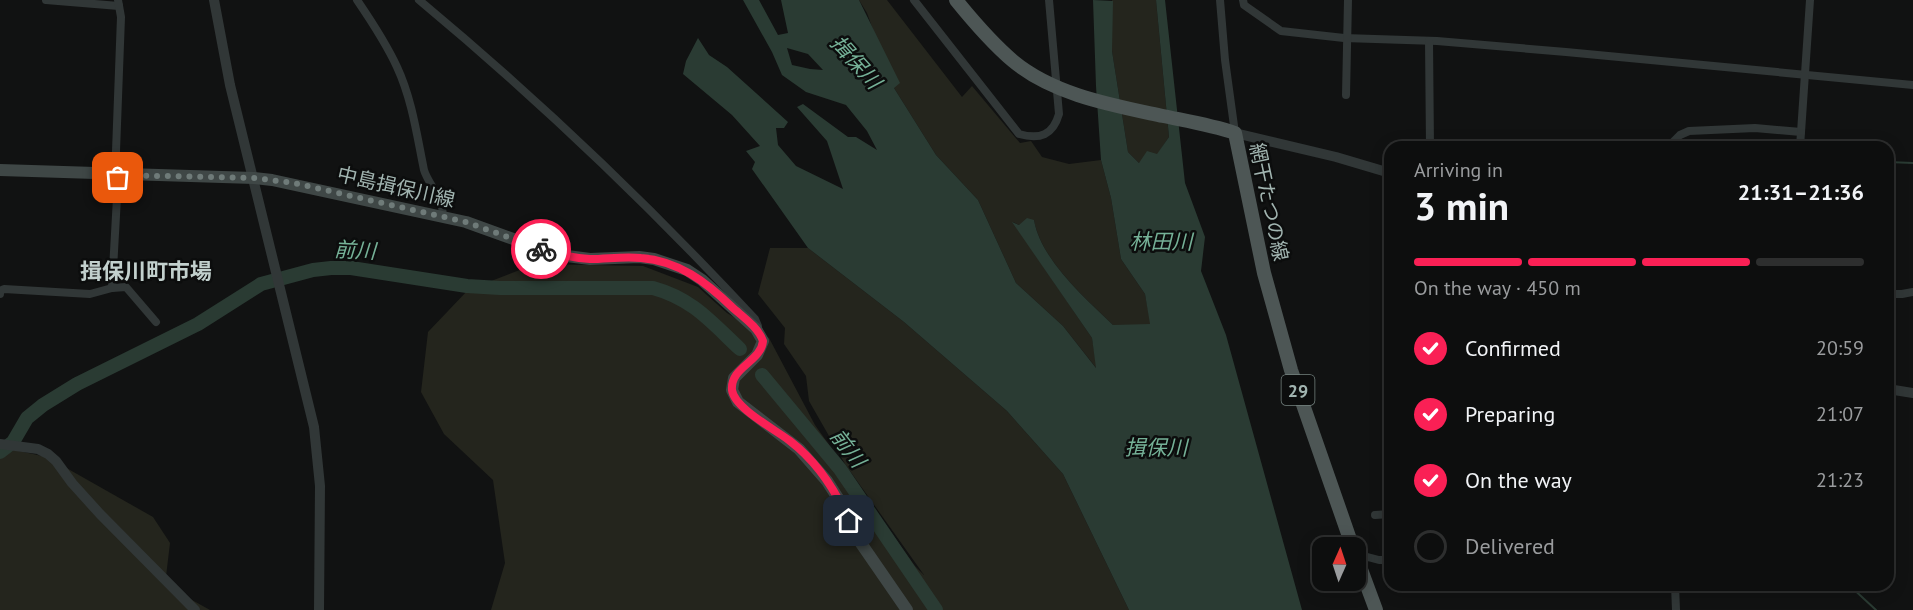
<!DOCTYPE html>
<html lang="en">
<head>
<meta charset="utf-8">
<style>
  :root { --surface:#0d0e0e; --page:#161717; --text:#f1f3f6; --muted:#9a9c9e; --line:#2d2e2e; --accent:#fa2055 }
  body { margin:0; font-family:"PT Sans","Noto Sans JP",sans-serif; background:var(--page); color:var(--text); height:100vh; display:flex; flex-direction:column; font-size:22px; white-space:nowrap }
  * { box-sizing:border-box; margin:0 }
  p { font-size:20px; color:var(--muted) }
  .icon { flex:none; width:33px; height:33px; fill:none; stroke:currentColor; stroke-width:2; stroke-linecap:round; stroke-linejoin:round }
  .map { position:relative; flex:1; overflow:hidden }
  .details { position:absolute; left:1384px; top:141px; width:510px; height:450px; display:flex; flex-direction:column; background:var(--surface); border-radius:18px; box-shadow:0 3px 15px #0003,0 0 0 2px var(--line) }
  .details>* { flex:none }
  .needle { width:39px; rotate:3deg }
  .tools { position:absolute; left:1312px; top:537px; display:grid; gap:12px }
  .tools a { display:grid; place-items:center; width:54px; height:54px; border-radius:12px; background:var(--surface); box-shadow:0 3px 15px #0003,0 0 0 2px var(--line); font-size:30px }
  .pin { position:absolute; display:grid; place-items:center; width:51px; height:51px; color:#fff; margin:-26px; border-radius:12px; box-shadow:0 3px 9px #0006 }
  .courier { position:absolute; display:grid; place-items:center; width:60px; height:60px; margin:-30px; border:4px solid #fa2055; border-radius:50%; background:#fff; color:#222; box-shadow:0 2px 8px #0007 }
  .summary em { font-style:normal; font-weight:800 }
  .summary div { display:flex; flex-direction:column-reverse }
  .summary { display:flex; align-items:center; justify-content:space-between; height:102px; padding:0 30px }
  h1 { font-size:39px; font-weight:800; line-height:45px }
  .bar { display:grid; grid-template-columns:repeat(4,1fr); gap:9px 6px; align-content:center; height:72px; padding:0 30px }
  .bar i { height:8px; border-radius:4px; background:var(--line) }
  .bar .active { background:var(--accent) }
  .bar p { grid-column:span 4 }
  ol { padding:0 30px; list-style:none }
  li { display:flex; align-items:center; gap:18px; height:66px }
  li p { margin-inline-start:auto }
  li .icon { padding:6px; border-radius:50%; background:var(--accent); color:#fff; stroke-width:4 }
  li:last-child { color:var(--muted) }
  li i { width:33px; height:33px; border:3px solid var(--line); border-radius:50% }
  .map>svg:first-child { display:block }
  .green { fill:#24251d }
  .water { fill:#2a3b33; fill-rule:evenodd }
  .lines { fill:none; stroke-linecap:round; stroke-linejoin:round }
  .stream { stroke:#2a3b33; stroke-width:2 }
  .river { stroke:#2a3b33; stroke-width:14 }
  .minor { stroke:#313737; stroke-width:8 }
  .tertiary { stroke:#313737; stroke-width:10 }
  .secondary { stroke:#3f4746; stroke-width:12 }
  .primary { stroke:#4d5655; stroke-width:14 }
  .done { stroke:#6f7b79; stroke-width:6; stroke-dasharray:0 10.8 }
  .route { stroke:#fa2055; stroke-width:8 }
  .labels { text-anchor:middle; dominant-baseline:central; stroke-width:5; stroke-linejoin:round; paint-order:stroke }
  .shield { fill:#0c0d0d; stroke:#74827f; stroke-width:1.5 }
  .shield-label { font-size:18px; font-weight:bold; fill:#a1b4b0 }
  .street-label { font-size:20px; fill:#a1b4b0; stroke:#0c0d0d }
  .water-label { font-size:21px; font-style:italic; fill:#75b197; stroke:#0c0d0d }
  .quarter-label { font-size:22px; font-weight:bold; fill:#c2d0cd; stroke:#0c0d0d }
</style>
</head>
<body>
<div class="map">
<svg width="1913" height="610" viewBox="0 0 1913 610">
  <rect width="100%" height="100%" fill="#111212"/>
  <g class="green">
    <path d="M859,0H887L962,97L972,86L1020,143L1031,141L1042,157L1069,164L1101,160L1111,198L1121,259L1145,294L1151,325H1113C1085,298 1041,260 1034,220L1019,225L1013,222L1092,338L1097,369L1063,326L1016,283L978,200L936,155L894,88L867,13Z"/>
    <polygon points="1112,0 1156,0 1169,137 1157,155 1139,163 1128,152 1112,51"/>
    <polygon points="770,248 808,248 904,322 1007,411 1063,474 1129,610 491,610 505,563 493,480 444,434 421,392 428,332 468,290 535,264 643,266 698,287 727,313 769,338 815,425 915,566 924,575 845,464 809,401 806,376 784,344 785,328 758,294"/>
    <polygon points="14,450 47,457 153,517 170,543 165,585 210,610 0,610 0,458"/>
  </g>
  <path class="water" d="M743,0H759L778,35L788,33L781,0H859L900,83L894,88L936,155L978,200L1016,283L1063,326L1096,368L1092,338L1012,222L1019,225L1027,218L1034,220C1041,260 1085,298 1113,325L1150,324L1145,294L1121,259L1111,198L1101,160L1096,86L1093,0L1113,1L1112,51L1128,152L1139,163L1147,151L1157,154L1169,137L1156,0H1165L1185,183L1205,237L1201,271L1226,335L1302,610H1129L1063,474L1007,411L904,322L808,248L752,169L755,162L746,151L760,146L732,115L683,74L686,61L698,38L709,55L727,67L788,122L784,128H776L778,145L796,166L843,189L827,141L797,107L803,104L848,137H856L877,150L867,131L846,105L806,92L782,75L772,52ZM787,48L808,54L823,70L810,69L792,65Z"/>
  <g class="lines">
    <g class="stream">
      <polyline points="1888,162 1913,163"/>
      <polyline points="1849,585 1876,610"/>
    </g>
    <g class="river">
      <polyline points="762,375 840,469 936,610"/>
      <path d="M0,452L13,442L27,418L43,405L77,384L198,324L261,284L313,270L331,268H351L467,286L500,288H653C693,299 711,322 740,349"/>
    </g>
    <g class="minor">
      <polyline points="46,0 119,6"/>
      <path d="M357,0C372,22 386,43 397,67C412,99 417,136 424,170C428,184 446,202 442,216"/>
      <path d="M419,0C538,99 649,205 755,319L758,326L756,329"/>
      <path d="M914,0L1019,134C1040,140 1053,135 1059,114L1049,0"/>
      <polyline points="1220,0 1225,60 1235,133"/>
      <polyline points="1243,0 1244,5 1281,31 1344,38 1437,41 1566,52 1913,85"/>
      <polyline points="1429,41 1430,147"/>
      <polyline points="1346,95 1348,0"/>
      <polyline points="1668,147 1680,135 1689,131 1755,128 1801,132"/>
      <polyline points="1800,147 1810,0"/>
      <polyline points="112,288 118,179 116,151 121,17 118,0"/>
      <polyline points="0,294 0,291 4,289 90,294 112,288 126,287 156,322"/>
      <polyline points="1888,294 1902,294 1913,292"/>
      <polyline points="1375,515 1390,514"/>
      <polyline points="1356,554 1379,560 1390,560"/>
      <polyline points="1675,585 1676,610"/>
    </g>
    <g class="tertiary">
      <polyline points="214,0 230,85 314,427 320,486 319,610"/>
      <polyline points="1235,133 1336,157 1390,173"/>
      <polyline points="1888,389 1913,393"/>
      <polyline points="0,444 38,449 48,454 56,461 72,483 100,514 195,610"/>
    </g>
    <polyline class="secondary" points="0,170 254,178 272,180 466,222 544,250 567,256 590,259 639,257 654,259 687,270 702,280 756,329 763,341 757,355 734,378 732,390 738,402 799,449 827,481 843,506 856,536 907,610"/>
    <g class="primary">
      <path d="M956,0C973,21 992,43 1013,61C1054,95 1112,105 1163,116C1187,121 1212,125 1235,133L1264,273L1291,370L1353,548"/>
      <polyline points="1356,556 1376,610"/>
    </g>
  </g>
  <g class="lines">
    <polyline class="done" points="118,178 117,175 254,178 294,183 466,222 541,249"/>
    <path class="route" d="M541,249C556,254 574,258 590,259C607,259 624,256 641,258C679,261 706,282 732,307C743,317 758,327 763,341C761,362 730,367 732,390C734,408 776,430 790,441C816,461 836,491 849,521"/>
  </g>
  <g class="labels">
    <rect class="shield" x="1281.5" y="375" width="33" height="30" rx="4.5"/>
    <g class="shield-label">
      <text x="1298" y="390">29</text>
    </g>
    <g class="street-label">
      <text transform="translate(396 187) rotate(13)">中島揖保川線</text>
      <text transform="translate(1269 202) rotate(78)">網干たつの線</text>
    </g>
    <g class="water-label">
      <text transform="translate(856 62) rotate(48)">揖保川</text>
      <text x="1161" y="241">林田川</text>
      <text transform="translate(355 250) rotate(3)">前川</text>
      <text x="1156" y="447">揖保川</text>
      <text transform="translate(848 448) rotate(52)">前川</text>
    </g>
    <g class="quarter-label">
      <text x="146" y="271">揖保川町市場</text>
    </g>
  </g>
</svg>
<div class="tools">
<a><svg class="needle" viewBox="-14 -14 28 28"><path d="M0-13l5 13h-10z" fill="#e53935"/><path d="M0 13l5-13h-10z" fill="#9a9c9e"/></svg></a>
</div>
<div class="pin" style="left:118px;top:178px;background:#ea580c"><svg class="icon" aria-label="bag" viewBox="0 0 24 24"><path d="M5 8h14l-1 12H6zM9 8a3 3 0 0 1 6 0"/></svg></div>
<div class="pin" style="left:849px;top:521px;background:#1f2937"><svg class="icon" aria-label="home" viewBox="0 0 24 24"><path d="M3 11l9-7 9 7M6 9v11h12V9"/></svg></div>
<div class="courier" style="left:541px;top:249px"><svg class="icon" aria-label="bike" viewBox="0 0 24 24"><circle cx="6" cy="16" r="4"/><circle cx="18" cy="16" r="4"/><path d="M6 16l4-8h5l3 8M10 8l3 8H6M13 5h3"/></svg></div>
<section class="details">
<div class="summary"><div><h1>3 min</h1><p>Arriving in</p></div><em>21:31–21:36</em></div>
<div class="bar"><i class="active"></i><i class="active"></i><i class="active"></i><i></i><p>On the way · 450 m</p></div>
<ol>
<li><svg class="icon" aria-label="check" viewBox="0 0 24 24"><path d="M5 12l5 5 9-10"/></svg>Confirmed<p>20:59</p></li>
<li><svg class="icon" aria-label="check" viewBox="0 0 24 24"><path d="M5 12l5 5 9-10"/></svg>Preparing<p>21:07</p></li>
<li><svg class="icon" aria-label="check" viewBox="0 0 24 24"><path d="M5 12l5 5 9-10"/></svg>On the way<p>21:23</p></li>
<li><i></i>Delivered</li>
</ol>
</section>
</div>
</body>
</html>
